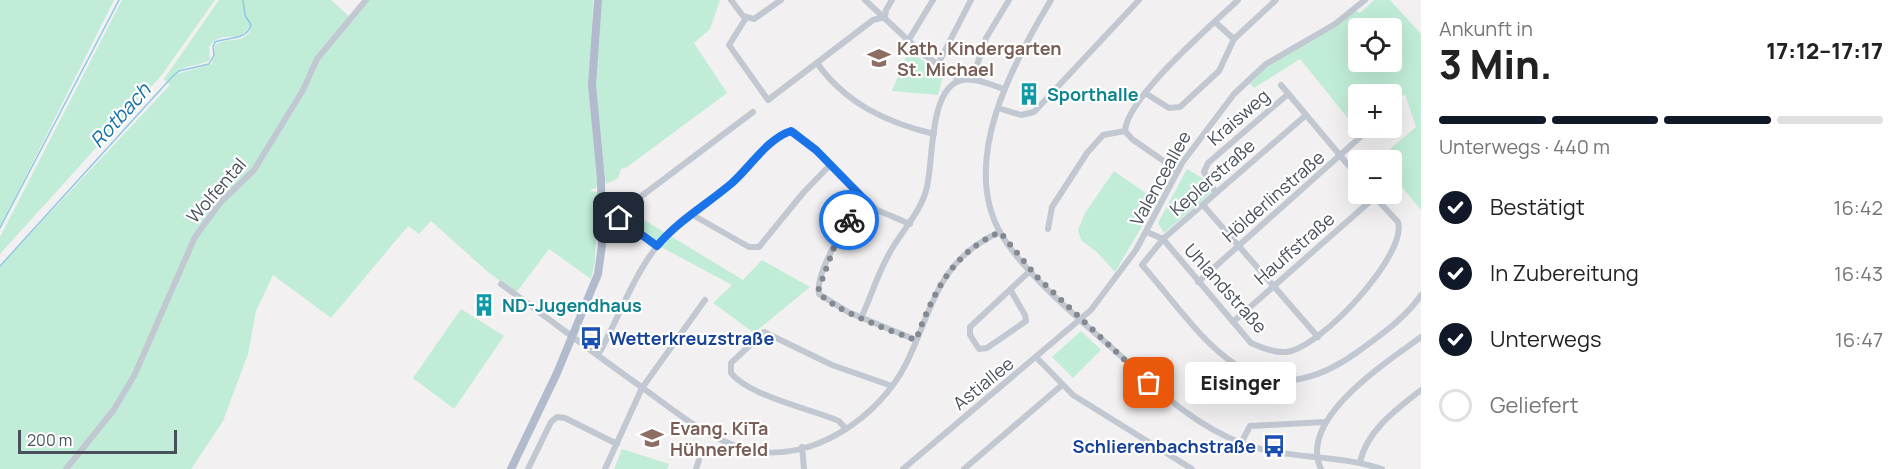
<!DOCTYPE html>
<html lang="de">
<head>
<meta charset="utf-8">
<style>
  :root { --surface:#fff; --page:#f6f6f6; --text:#222; --muted:#767676; --line:#e0e0e0; --accent:#111827 }
  body { margin:0; font-family:Manrope,sans-serif; background:var(--page); color:var(--text); height:100vh; display:flex; flex-direction:column; font-size:22px; white-space:nowrap }
  * { box-sizing:border-box; margin:0 }
  p { font-size:20px; color:var(--muted) }
  .icon { flex:none; width:33px; height:33px; fill:none; stroke:currentColor; stroke-width:2; stroke-linecap:round; stroke-linejoin:round }
  .map { position:relative; flex:1; overflow:hidden }
  .side { display:flex; flex-direction:column; background:var(--surface); width:480px }
  .side>* { flex:none }
  .fabs { position:absolute; left:1348px; top:18px; display:grid; gap:12px }
  .fabs a { display:grid; place-items:center; width:54px; height:54px; border-radius:6px; background:var(--surface); box-shadow:0 6px 24px #0002; font-size:30px }
  .scale { position:absolute; left:18px; bottom:15px; width:159px; box-sizing:border-box; padding-left:6px; border:3px solid #49505c; border-top:0; font-size:16px; line-height:21px; white-space:nowrap; color:#49505c; -webkit-text-stroke:4px #fff; paint-order:stroke }
  .pin { position:absolute; display:grid; place-items:center; width:51px; height:51px; color:#fff; margin:-26px; border-radius:12px; box-shadow:0 3px 9px #0006 }
  .courier { position:absolute; display:grid; place-items:center; width:60px; height:60px; margin:-30px; border:4px solid #1a73e8; border-radius:50%; background:#fff; color:#222; box-shadow:0 2px 8px #0007 }
  .bubble { position:absolute; height:42px; border-radius:6px; background:var(--surface); box-shadow:0 6px 24px #0002; font-size:20px; font-weight:800; line-height:42px; text-align:center }
  .headline em { font-style:normal; font-weight:800 }
  .headline div { display:flex; flex-direction:column-reverse }
  .headline { display:flex; align-items:center; justify-content:space-between; height:102px; padding:0 18px }
  h1 { font-size:39px; font-weight:800; line-height:45px }
  .bar { display:grid; grid-template-columns:repeat(4,1fr); gap:9px 6px; align-content:center; height:72px; padding:0 18px }
  .bar i { height:8px; border-radius:4px; background:var(--line) }
  .bar .selected { background:var(--accent) }
  .bar p { grid-column:span 4 }
  ol { padding:0 18px; list-style:none }
  li { display:flex; align-items:center; gap:18px; height:66px }
  li p { margin-inline-start:auto }
  li .icon { padding:6px; border-radius:50%; background:var(--accent); color:#fff; stroke-width:4 }
  li:last-child { color:var(--muted) }
  li i { width:33px; height:33px; border:3px solid var(--line); border-radius:50% }
  main { display:flex; flex:1; min-height:0 }
  .map>svg:first-child { display:block }
  .green { fill:#c1edd8; fill-rule:evenodd }
  .lines { fill:none; stroke-linecap:round; stroke-linejoin:round }
  .stream { stroke:#90c9e7; stroke-width:1.5 }
  .minor { stroke:#c1c8d1; stroke-width:6 }
  .major { stroke:#b1bbcd; stroke-width:8 }
  .done { stroke:#848890; stroke-width:6; stroke-dasharray:0 10.8 }
  .route { stroke:#1a73e8; stroke-width:8 }
  .labels { text-anchor:middle; dominant-baseline:central; stroke-width:4.5; stroke-linejoin:round; paint-order:stroke }
  .education-label { font-size:18px; font-weight:bold; fill:#785e54; stroke:#fff; text-anchor:start }
  .culture-label { font-size:18px; font-weight:bold; fill:#0d838f; stroke:#fff; text-anchor:start }
  .street-label { font-size:18px; fill:#49505c; stroke:#fff }
  .transit-label { font-size:18px; font-weight:bold; fill:#164399; stroke:#fff; text-anchor:start }
  .water-label { font-size:20px; font-style:italic; fill:#1471a3; stroke:#fff }
</style>
</head>
<body>
<main>
<div class="map">
<svg width="1421" height="469" viewBox="0 0 1421 469">
  <rect width="100%" height="100%" fill="#f2f0f0"/>
  <g class="green">
    <polygon points="0,0 114,0 0,228"/>
    <polygon points="122,0 215,0 161,76 0,254 0,237"/>
    <path d="M219,0H331L350,17L327,42L255,170L296,106L318,60L367,0H593L590,107L598,186L590,191L597,192L595,261L591,279L549,249L516,293L488,272L431,221L419,234L408,226L331,318L273,275L256,311L248,354L223,421L191,469H0V266L170,85L164,79ZM249,28L251,29C244,45 228,36 215,45L212,64L177,74C182,65 200,66 210,60L209,47C219,33 228,39 241,35Z"/>
    <polygon points="599,0 720,0 710,29 694,43 727,93 627,167 621,169 618,178 606,184 594,78"/>
    <path d="M1374,0H1390L1421,34V210L1392,175V160L1378,159L1416,127L1405,94L1392,105V94H1359V128H1366L1360,133L1300,59L1254,88L1250,84L1268,65L1356,11L1360,13ZM1359,28H1392V62H1359Z"/>
    <polygon points="909,50 943,76 938,95 892,91"/>
    <polygon points="1187,169 1204,179 1213,191 1164,233 1158,223"/>
    <polygon points="1114,171 1157,201 1115,272 1098,253 1081,240 1078,230 1085,213"/>
    <polygon points="626,209 743,280 762,260 810,287 754,333 713,303 732,285 648,240 614,212"/>
    <polygon points="461,309 504,336 454,409 413,378"/>
    <polygon points="1081,331 1101,350 1073,378 1052,357"/>
    <polygon points="622,449 669,464 667,469 614,469"/>
  </g>
  <g class="lines">
    <g class="stream">
      <polyline points="0,228 119,0"/>
      <path d="M0,266L172,77L179,71L209,64L214,55L213,47L215,42C228,37 247,40 251,25L245,15L243,0"/>
    </g>
    <g class="minor">
      <polyline points="731,0 743,16 754,19 781,0"/>
      <polyline points="865,0 923,54 960,80"/>
      <path d="M1051,0C1013,63 959,161 1001,234C1024,273 1078,318 1112,348C1152,384 1191,425 1244,444C1289,460 1338,454 1382,469"/>
      <polyline points="746,18 729,45 768,100 873,20 885,17 886,10 892,0"/>
      <polyline points="1215,22 1234,39"/>
      <polyline points="908,41 933,0"/>
      <path d="M817,63C846,104 888,123 934,134"/>
      <polyline points="938,64 971,0"/>
      <polyline points="972,80 986,38 1009,0"/>
      <polyline points="1281,85 1359,178"/>
      <polyline points="1145,93 1169,108 1180,107 1219,71 1234,39 1276,0"/>
      <polyline points="998,108 1021,115 1034,112 1139,0"/>
      <path d="M1305,116L1163,239L1142,265C1204,335 1251,427 1356,353C1378,337 1406,318 1421,295"/>
      <path d="M1178,171L1132,139L1125,131C1127,97 1212,25 1238,0"/>
      <polyline points="1216,193 1204,172 1208,163 1287,95"/>
      <path d="M865,200C849,218 815,271 819,294L848,312L916,340"/>
      <polyline points="1203,205 1318,337"/>
      <path d="M612,208C621,225 641,236 657,246"/>
      <polyline points="691,214 749,247 759,247 803,193 831,164"/>
      <polyline points="619,218 627,207 753,112"/>
      <polyline points="1048,229 1052,207 1087,153 1103,135 1125,131"/>
      <path d="M1147,232L1163,239L1251,343C1262,348 1274,353 1286,352C1320,349 1408,254 1398,222L1372,194"/>
      <polyline points="1198,282 1367,131"/>
      <path d="M501,284C548,318 593,353 640,386C674,410 708,440 749,450C812,464 879,417 906,364C933,309 937,260 1000,232"/>
      <polyline points="1011,291 1025,315 1026,321 987,348 979,349 970,335 970,327 1031,270"/>
      <path d="M861,318C871,297 877,275 889,254C901,231 921,213 927,187C933,160 930,103 952,85C966,73 989,84 1004,89"/>
      <polyline points="1233,322 1375,197"/>
      <path d="M598,355C622,313 634,269 669,232C690,210 720,196 742,174C755,161 774,132 795,132L816,150L865,200L877,210L910,224"/>
      <polyline points="1037,358 1073,395 1192,469"/>
      <path d="M846,429L839,421C811,409 749,396 731,373V363L764,332L832,365L892,386"/>
      <polyline points="1241,443 1250,426 1325,422"/>
      <polyline points="802,447 804,469"/>
      <path d="M1360,462C1367,430 1397,409 1421,390"/>
      <polyline points="66,469 113,411 134,376 195,237 220,203 254,170 303,90 317,59 366,0"/>
      <polyline points="528,469 551,422 557,417 565,418 617,444"/>
      <polyline points="605,469 642,388 705,300"/>
      <polyline points="696,469 699,460"/>
      <polyline points="903,469 1091,310 1136,250 1182,163 1234,94 1266,64 1335,24 1365,0"/>
      <polyline points="964,469 1062,385"/>
      <path d="M1321,469C1297,419 1387,362 1421,337"/>
    </g>
    <polyline class="major" points="511,469 557,373 598,274 602,245 601,179 592,85 598,0"/>
  </g>
  <g class="lines">
    <path class="done" d="M849,220L836,242L818,291C827,308 896,333 916,340C933,293 952,253 1000,232L1036,276L1149,383"/>
    <path class="route" d="M619,218L657,246C678,221 706,205 732,183C750,167 767,139 791,131L816,150L865,200L849,220"/>
  </g>
  <defs>
    <g id="school-bare" transform="scale(1.8)"><path d="M0-5L7-2L0 1L-7-2ZM-4 1L0 2.5L4 1V4Q0 6-4 4Z" fill="#8d6e63" stroke="#fff" stroke-width="2.5" paint-order="stroke"/></g>
    <g id="building-bare" transform="scale(1.8)"><path d="M-4-6H4V6H1V3H-1V6H-4ZM-2.5-4.3h1.7v1.8h-1.7ZM.8-4.3h1.7v1.8H.8ZM-2.5-1h1.7V.8h-1.7ZM.8-1h1.7V.8H.8Z" fill="#0f9aa8" stroke="#fff" stroke-width="2.5" paint-order="stroke"/></g>
    <g id="bus-bare" transform="scale(1.8)"><path d="M-5-6H5V4H4V6H2V4H-2V6H-4V4H-5ZM-3.5-4V0h7V-4ZM-3.5 1.2v1.5H-2V1.2ZM2 1.2v1.5H3.5V1.2Z" fill="#1a4fb4" stroke="#fff" stroke-width="2.5" paint-order="stroke"/></g>
  </defs>
  <g fill-rule="evenodd">
    <use href="#school-bare" x="879" y="58"/>
    <use href="#building-bare" x="1029" y="94"/>
    <use href="#building-bare" x="484" y="305"/>
    <use href="#bus-bare" x="591" y="338"/>
    <use href="#school-bare" x="652" y="438"/>
    <use href="#bus-bare" x="1274" y="446"/>
  </g>
  <g class="labels">
    <g class="education-label">
      <text x="897" y="48">Kath. Kindergarten<tspan x="897" dy="21">St. Michael</tspan></text>
      <text x="670" y="428">Evang. KiTa<tspan x="670" dy="21">Hühnerfeld</tspan></text>
    </g>
    <g class="culture-label">
      <text x="1047" y="94">Sporthalle</text>
      <text x="502" y="305">ND-Jugendhaus</text>
    </g>
    <g class="street-label">
      <text transform="translate(1238 117) rotate(-41)">Kraisweg</text>
      <text transform="translate(1212 177) rotate(-41)">Keplerstraße</text>
      <text transform="translate(1160 178) rotate(-61)">Valenceallee</text>
      <text transform="translate(216 190) rotate(-49)">Wolfental</text>
      <text transform="translate(1273 196) rotate(-41)">Hölderlinstraße</text>
      <text transform="translate(1294 248) rotate(-41)">Hauffstraße</text>
      <text transform="translate(1226 288) rotate(48)">Uhlandstraße</text>
      <text transform="translate(983 383) rotate(-39)">Astiallee</text>
    </g>
    <g class="transit-label">
      <text x="609" y="338">Wetterkreuzstraße</text>
      <text x="1256" y="446" text-anchor="end">Schlierenbachstraße</text>
    </g>
    <g class="water-label">
      <text transform="translate(120 115) rotate(-48)">Rotbach</text>
    </g>
  </g>
</svg>
<div class="fabs">
<a><svg class="icon" aria-label="locate" viewBox="0 0 24 24"><circle cx="12" cy="12" r="6"/><path d="M12 2v4M12 18v4M2 12h4M18 12h4"/></svg></a>
<a>+</a>
<a>−</a>
</div>
<div class="scale">200 m</div>
<div class="pin" style="left:1149px;top:383px;background:#ea580c"><svg class="icon" aria-label="bag" viewBox="0 0 24 24"><path d="M5 8h14l-1 12H6zM9 8a3 3 0 0 1 6 0"/></svg></div>
<div class="pin" style="left:619px;top:218px;background:#1f2937"><svg class="icon" aria-label="home" viewBox="0 0 24 24"><path d="M3 11l9-7 9 7M6 9v11h12V9"/></svg></div>
<div class="courier" style="left:849px;top:220px"><svg class="icon" aria-label="bike" viewBox="0 0 24 24"><circle cx="6" cy="16" r="4"/><circle cx="18" cy="16" r="4"/><path d="M6 16l4-8h5l3 8M10 8l3 8H6M13 5h3"/></svg></div>
<div class="bubble" style="left:1185px;top:362px;width:111px">Eisinger</div>
</div>
<section class="side">
<div class="headline"><div><h1>3 Min.</h1><p>Ankunft in</p></div><em>17:12–17:17</em></div>
<div class="bar"><i class="selected"></i><i class="selected"></i><i class="selected"></i><i></i><p>Unterwegs · 440 m</p></div>
<ol>
<li><svg class="icon" aria-label="check" viewBox="0 0 24 24"><path d="M5 12l5 5 9-10"/></svg>Bestätigt<p>16:42</p></li>
<li><svg class="icon" aria-label="check" viewBox="0 0 24 24"><path d="M5 12l5 5 9-10"/></svg>In Zubereitung<p>16:43</p></li>
<li><svg class="icon" aria-label="check" viewBox="0 0 24 24"><path d="M5 12l5 5 9-10"/></svg>Unterwegs<p>16:47</p></li>
<li><i></i>Geliefert</li>
</ol>
</section>
</main>
</body>
</html>
